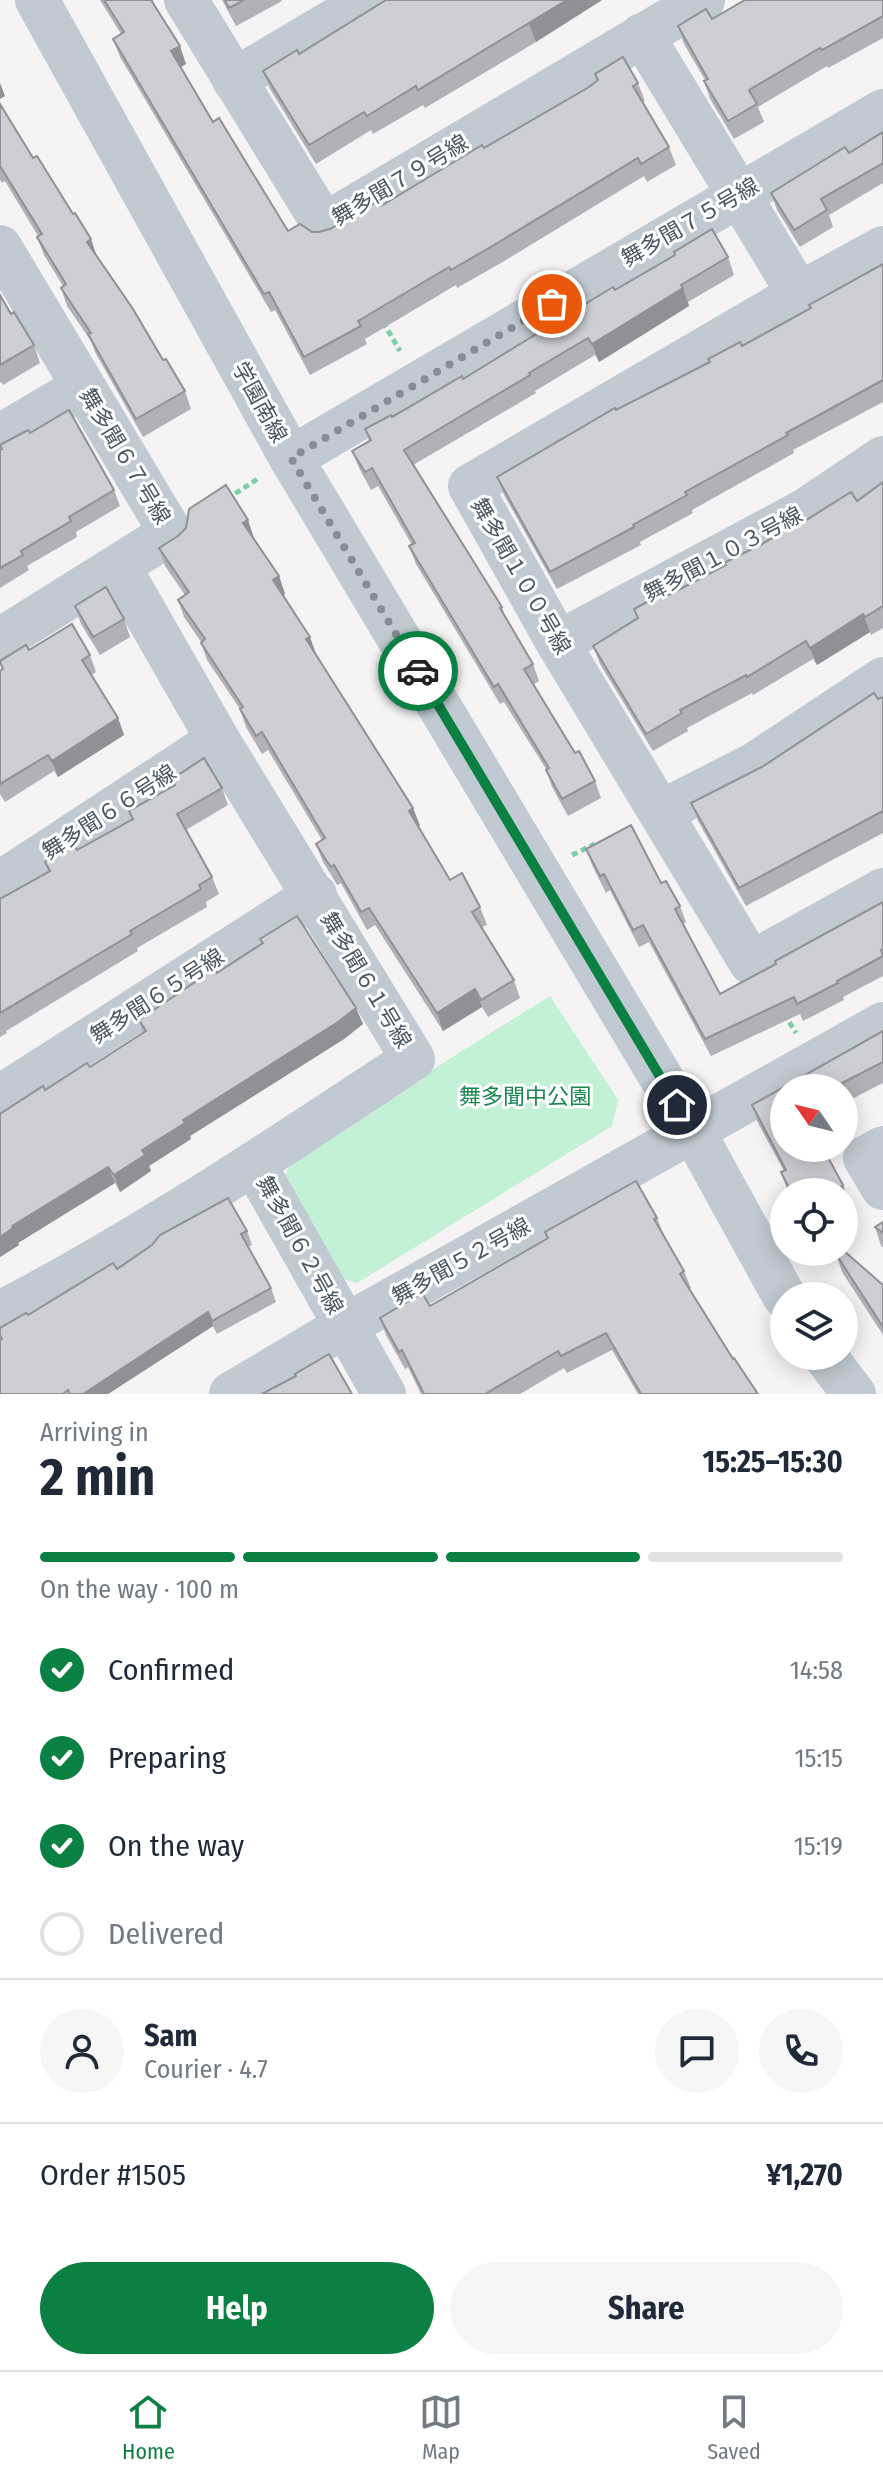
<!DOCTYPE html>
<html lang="en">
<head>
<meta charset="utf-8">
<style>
  :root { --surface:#fff; --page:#f6f6f7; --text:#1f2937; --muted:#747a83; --line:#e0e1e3; --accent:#0b8043 }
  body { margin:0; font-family:"Fira Sans Condensed","Noto Sans JP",sans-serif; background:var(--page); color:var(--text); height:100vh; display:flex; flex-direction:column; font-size:30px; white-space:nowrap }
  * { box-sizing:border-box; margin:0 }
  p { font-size:26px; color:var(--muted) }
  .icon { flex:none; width:44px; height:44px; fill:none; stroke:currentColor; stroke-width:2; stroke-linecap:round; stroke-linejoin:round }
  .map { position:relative; height:1394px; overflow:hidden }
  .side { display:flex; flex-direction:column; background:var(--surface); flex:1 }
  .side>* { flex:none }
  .needle { width:52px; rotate:305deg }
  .controls { position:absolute; left:770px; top:1074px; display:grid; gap:16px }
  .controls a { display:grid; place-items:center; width:88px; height:88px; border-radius:50%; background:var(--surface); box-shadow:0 4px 20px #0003; font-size:40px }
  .pin { position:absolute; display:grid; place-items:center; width:68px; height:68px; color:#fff; margin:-34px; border:4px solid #fff; border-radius:50%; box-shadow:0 2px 8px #0007 }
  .courier { position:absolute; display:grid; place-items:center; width:80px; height:80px; margin:-40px; border:6px solid #0b8043; border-radius:50%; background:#fff; color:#222; box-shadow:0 2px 10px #0007 }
  .overview em { font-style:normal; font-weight:700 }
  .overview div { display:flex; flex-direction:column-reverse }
  .overview { display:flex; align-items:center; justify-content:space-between; height:136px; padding:0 40px }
  h1 { font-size:52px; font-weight:700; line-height:60px }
  .bar { display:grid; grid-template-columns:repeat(4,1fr); gap:12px 8px; align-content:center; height:96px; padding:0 40px }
  .bar i { height:10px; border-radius:6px; background:var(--line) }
  .bar .current { background:var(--accent) }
  .bar p { grid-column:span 4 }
  .line { display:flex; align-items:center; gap:20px; padding:0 40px; border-top:2px solid var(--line) }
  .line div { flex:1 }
  .round { display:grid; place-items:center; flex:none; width:84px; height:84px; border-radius:42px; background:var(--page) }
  ol { padding:0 40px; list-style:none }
  li { display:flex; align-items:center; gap:24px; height:88px }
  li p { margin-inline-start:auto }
  li .icon { padding:8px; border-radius:50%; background:var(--accent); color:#fff; stroke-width:4 }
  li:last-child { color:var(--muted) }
  li i { width:44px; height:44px; border:4px solid var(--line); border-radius:50% }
  .primary-button { display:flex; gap:16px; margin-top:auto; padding:16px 40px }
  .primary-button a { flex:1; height:92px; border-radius:48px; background:var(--accent); color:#fff; font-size:32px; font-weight:700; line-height:92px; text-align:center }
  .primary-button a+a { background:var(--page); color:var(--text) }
  .menu { display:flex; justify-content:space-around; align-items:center; height:112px; border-top:2px solid var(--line); background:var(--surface); font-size:22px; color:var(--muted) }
  .menu a { display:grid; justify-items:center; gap:4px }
  .menu .current { color:var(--accent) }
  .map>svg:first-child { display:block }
  .green { fill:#c3f1d5 }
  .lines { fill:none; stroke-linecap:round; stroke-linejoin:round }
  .path { stroke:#7ad0a6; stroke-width:5; stroke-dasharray:6 4; stroke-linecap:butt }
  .minor { stroke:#c1cad2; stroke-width:44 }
  .wall { fill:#b0b2b7 }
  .shaded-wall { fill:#909195 }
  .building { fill:#cdcfd5; stroke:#909195; stroke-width:2 }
  .done { stroke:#868d94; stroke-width:8; stroke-dasharray:0 14.4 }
  .route { stroke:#0b8043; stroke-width:10 }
  .labels { text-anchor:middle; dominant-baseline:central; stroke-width:6; stroke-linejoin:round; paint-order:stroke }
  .street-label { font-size:22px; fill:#4a5661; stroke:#fff }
  .park-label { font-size:22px; fill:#17864f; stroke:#fff }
</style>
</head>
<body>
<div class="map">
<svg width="883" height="1394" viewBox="0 0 883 1394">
  <rect width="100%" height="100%" fill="#f5f3f3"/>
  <polygon class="green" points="550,996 618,1100 612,1126 357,1283 339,1278 282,1183 293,1157"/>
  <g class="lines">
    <g class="path">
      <polyline points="383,322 400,351"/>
      <polyline points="227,499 259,478"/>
      <polyline points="572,855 595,844"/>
      <polyline points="784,1014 796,1033"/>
    </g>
    <g class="minor">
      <polyline points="37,0 291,458 693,1131 784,1296"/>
      <polyline points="186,0 324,225 703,0"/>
      <polyline points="642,35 799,294 470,486 558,643 751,963 883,890"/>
      <polyline points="234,80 369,0"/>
      <polyline points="0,247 171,533 0,640"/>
      <polyline points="799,294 883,248"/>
      <polyline points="0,436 83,387"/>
      <polyline points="291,458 883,111"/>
      <polyline points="558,643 806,510 883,458"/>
      <polyline points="661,812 755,764 883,679"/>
      <polyline points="0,883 218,740"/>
      <polyline points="0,1097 315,895"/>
      <polyline points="883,1148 865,1158 883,1188"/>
      <polyline points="254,1164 384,1394"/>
      <path d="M0,1313C143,1239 278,1148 413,1059L218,740L119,567"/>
      <polyline points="825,1356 854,1394"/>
      <polyline points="231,1394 345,1326 883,1024"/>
    </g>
  </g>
  <g class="wall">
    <polygon points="100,0 153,0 154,5 186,64 181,67 213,122 288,231 319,232 330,229 381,206 589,87 597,81 595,74 638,83 645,101 642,102 669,147 676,165 647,182 644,176 501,263 457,288 456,285 365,339 367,344 310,375 275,310 271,312 120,57 113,39 121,34"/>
    <polygon points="222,0 281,0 282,1 236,26"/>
    <polygon points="602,0 536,42 425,108 423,105 373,134 371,130 316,164 270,89 263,71 299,54"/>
    <polygon points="883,0 883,38 828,68 827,66 758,107 764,122 734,139 710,99 704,81 705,80 684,44 678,26 712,19"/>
    <polygon points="0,104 33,158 163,360 185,391 191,409 143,437 95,352 91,341 67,306 61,288 63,286 44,255 37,237 38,236 5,181 2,183 0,180"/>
    <polygon points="883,132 883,183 829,215 833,227 800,247 777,210 771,193 849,153"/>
    <polygon points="728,257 734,275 688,302 689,306 599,362 595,355 535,391 536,393 413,465 502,607 506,619 533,664 539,681 533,685 575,753 595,781 601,798 568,816 552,787 546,769 504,702 500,704 416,564 409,546 412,545 378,486 371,490 359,468 352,451 369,441 365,429 463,379 615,290"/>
    <polygon points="883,264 883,402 793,450 794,453 692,510 693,513 640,542 641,545 557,589 504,495 497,477 616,410 742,346 810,309"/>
    <polygon points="0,295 11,314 34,345 40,363 3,385 1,382 0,383"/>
    <polygon points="30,433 114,490 120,506 76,532 77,537 27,566 29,570 0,588 0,450 1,449 0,447"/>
    <polygon points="883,482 883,628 871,635 870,632 817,665 813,659 753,695 752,693 687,728 688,731 653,751 600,664 593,646 638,619 634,609 667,596 803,522 857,501"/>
    <polygon points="254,538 279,576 285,594 283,596 315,655 413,808 420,826 418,826 450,880 480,907 487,925 482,927 514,980 520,998 488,1017 482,1007 443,1031 375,925 367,930 341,883 337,885 333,878 323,862 316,844 322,840 268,750 262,754 246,727 240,709 207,660 201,643 201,642 184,617 178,600 185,595 165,566 159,548"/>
    <polygon points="75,606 124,619 130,637 100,655 81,624"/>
    <polygon points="29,650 90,655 96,672 92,675 118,718 124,735 58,777 54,771 5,802 0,794 0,671 2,670 0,664"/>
    <polygon points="883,697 883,833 746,906 698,821 691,803 762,767"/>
    <polygon points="172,779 222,788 228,805 186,830 212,877 219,894 206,902 207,907 137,948 138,951 6,1031 7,1033 0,1037 0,899 48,872 45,862 77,850 132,819 129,811 174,785"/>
    <polygon points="586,849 661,883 680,906 686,922 683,924 720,994 776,965 883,902 883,976 843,997 844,1000 803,1021 800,1014 711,1056 649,942 639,947 610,890 606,893 592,865"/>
    <polygon points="260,939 356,1008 363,1024 344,1039 190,1136 191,1139 149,1166 151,1171 120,1192 115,1183 18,1243 19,1245 0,1257 0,1114 90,1067 143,1033 139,1020 217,973 262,944"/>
    <polygon points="883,1031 883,1083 850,1100 851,1106 844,1110 844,1088 784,1088 843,1185 849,1203 844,1192 788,1192 781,1172 784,1171 758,1123 752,1105"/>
    <polygon points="657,1218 664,1235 684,1271 691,1288 689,1289 733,1359 758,1394 638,1394 612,1350 567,1373 564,1368 520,1394 421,1394 408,1367 405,1369 386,1335 380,1318 430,1306 547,1238 545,1232"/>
    <polygon points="883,1222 883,1247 881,1246 875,1227"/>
    <polygon points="247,1231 252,1245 248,1247 271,1288 276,1302 217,1334 213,1326 108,1394 0,1394 0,1328 28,1315 117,1269"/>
    <polygon points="836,1254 883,1285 883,1335 842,1272"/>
  </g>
  <g class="shaded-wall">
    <polygon points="567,0 602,0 536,42 529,24"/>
    <polygon points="180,46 186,64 178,69 171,51"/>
    <polygon points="0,83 5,96 0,99"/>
    <polygon points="91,239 97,257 87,242"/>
    <polygon points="683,288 689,306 599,362 592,344"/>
    <polygon points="248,520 254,538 250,541 243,523"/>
    <polygon points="279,576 285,594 279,598 273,580"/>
    <polygon points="863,614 870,632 817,665 810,648"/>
    <polygon points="310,637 316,654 312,657 306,639"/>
    <polygon points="118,718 124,735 58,777 52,761"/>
    <polygon points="413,808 420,826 415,828 409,811"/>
    <polygon points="475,989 482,1007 443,1031 437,1013"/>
    <polygon points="356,1008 363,1024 344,1039 190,1136 191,1139 149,1166 151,1171 120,1192 114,1175 142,1150 183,1120"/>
    <polygon points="108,1167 115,1183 18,1243 19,1245 0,1257 0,1237 12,1226"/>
    <polygon points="843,1185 849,1203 844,1210 844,1192 837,1192"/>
    <polygon points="208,1312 213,1326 108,1394 83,1394"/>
  </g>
  <g class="building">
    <polygon points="104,0 151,0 180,46 171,51 213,122 219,118 288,231 300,224 312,232 319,232 330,229 378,201 381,206 482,145 484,148 589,87 598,80 595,74 623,57 638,83 633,86 669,147 641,164 638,158 494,245 451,270 449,267 358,321 361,326 304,357 269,292 264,294 113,39 124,32"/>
    <polygon points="225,0 244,0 229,8"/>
    <polygon points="386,0 567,0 418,90 416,86 367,116 364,112 309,145 263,71 297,50 299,54"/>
    <polygon points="745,0 883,0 883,16 822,50 820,48 749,90 757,104 728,121 704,81 708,79 678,26 706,9 712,19"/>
    <polygon points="0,104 33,158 37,156 73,214 75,213 91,239 87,242 133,309 163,360 166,359 185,391 136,419 88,334 91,333 61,288 66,284 37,237 42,234 0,166"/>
    <polygon points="883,132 883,163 821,199 827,210 794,230 771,193 845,147 849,153"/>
    <polygon points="712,229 728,257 681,285 683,288 592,344 588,338 529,373 530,375 404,450 502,607 500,608 533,664 524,669 575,753 579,751 595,781 562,799 546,770 549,768 498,684 494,687 409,546 415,543 372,468 365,472 352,451 371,440 365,429 391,415 392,417 462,376 463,379 613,287 615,290 675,255 674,252"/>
    <polygon points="883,264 883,380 786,433 788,435 685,492 687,495 633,525 634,527 550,572 497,477 615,408 616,410 710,362 708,359 740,342 742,346 811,308 809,305"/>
    <polygon points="0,295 11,314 14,312 34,345 0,365"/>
    <polygon points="69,410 114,490 69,517 71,521 21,551 23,555 0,568 0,450 2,449 0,445 28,430 30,433"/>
    <polygon points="883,482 883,606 865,617 863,614 810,648 806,641 747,677 746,675 680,710 682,713 646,734 593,646 638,618 634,609 666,592 667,596 726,565 724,563 762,544 802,520 803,522 851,492 857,501"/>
    <polygon points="226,485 248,520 243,523 279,576 273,580 310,637 306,639 413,808 409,811 450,880 462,873 480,907 472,912 514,980 481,1000 475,989 437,1013 369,908 361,912 334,865 331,867 326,860 316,844 325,838 262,732 256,736 240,709 243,707 201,643 205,639 178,600 189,592 159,548 178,536 186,528 189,509"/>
    <polygon points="106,587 124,619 93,637 75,606"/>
    <polygon points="72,624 90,655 82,660 118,718 52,761 48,755 0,784 0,671 3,669 0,661 26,645 29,650"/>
    <polygon points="874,693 878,699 883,697 883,811 739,888 691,803 762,767"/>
    <polygon points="204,758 222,788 177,814 212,877 199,885 201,889 130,931 132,934 0,1013 0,899 50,871 45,862 73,843 77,850 133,819 129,811 175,785 172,779"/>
    <polygon points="631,825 661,883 666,881 680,906 675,909 720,994 776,964 775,961 883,902 883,949 881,950 883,956 837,981 838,983 797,1004 794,997 705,1039 643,925 633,930 604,874 600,876 586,849"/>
    <polygon points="297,916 356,1008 338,1022 183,1120 185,1123 142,1150 145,1155 114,1175 108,1167 12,1226 13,1228 0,1237 0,1114 43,1086 45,1090 87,1063 90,1067 146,1031 139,1020 214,969 217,973 263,943 260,939"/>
    <polygon points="883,1031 883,1062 842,1083 845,1088 784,1088 784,1148 823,1148 843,1185 837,1192 791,1192 781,1172 786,1170 752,1105"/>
    <polygon points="636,1181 657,1218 654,1219 684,1271 680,1274 733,1359 734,1358 758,1394 641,1394 606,1333 561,1356 558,1351 485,1394 424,1394 402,1350 399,1352 380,1318 422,1293 430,1306 548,1238 545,1232"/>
    <polygon points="228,1198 247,1231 241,1234 271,1288 212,1321 208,1312 83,1394 70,1394 68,1390 63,1394 0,1394 0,1340 2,1339 0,1335 0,1328 26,1313 28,1315 113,1263 117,1269 152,1245 160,1235"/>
    <polygon points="883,1222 883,1233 875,1227"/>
    <polygon points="844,1251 883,1285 883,1327 836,1254 838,1252"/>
    <polygon points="329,1354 352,1394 262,1394 296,1376 295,1374"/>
  </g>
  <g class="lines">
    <polyline class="done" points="418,671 291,458 552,304"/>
    <polyline class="route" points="418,671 677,1105"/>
  </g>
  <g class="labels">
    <g class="street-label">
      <text transform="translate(400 180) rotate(-31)">舞多聞７９号線</text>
      <text transform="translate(690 222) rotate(-30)">舞多聞７５号線</text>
      <text transform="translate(260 402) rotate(61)">学園南線</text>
      <text transform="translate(125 456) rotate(59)">舞多聞６７号線</text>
      <text transform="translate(723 554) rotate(-28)">舞多聞１０３号線</text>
      <text transform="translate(521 576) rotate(60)">舞多聞１００号線</text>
      <text transform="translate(109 812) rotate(-33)">舞多聞６６号線</text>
      <text transform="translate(366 980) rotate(59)">舞多聞６１号線</text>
      <text transform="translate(157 996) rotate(-33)">舞多聞６５号線</text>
      <text transform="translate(300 1245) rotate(61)">舞多聞６２号線</text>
      <text transform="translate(461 1261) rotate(-29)">舞多聞５２号線</text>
    </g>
    <g class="park-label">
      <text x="525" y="1096">舞多聞中公園</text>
    </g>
  </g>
</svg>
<div class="controls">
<a><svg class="needle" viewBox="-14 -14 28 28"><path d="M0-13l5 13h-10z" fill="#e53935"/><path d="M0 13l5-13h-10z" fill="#747a83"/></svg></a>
<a><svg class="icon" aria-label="locate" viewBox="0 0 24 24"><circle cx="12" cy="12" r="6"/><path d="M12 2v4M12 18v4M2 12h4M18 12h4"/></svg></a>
<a><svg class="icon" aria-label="layers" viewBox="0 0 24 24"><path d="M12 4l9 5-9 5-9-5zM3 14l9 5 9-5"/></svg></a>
</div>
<div class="pin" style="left:552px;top:304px;background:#ea580c"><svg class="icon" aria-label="bag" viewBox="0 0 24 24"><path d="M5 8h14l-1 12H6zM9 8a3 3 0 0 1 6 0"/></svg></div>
<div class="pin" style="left:677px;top:1105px;background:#1f2937"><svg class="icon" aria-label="home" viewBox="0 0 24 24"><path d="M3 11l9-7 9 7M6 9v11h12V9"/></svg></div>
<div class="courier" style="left:418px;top:671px"><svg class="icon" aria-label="car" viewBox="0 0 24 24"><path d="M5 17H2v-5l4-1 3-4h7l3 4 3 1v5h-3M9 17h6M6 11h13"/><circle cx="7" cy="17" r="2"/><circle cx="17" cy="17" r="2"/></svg></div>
</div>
<section class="side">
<div class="overview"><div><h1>2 min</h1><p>Arriving in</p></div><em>15:25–15:30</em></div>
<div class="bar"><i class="current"></i><i class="current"></i><i class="current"></i><i></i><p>On the way · 100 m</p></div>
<ol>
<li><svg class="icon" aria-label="check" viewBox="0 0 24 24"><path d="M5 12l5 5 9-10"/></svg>Confirmed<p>14:58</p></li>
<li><svg class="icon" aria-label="check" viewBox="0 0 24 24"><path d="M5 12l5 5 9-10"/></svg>Preparing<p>15:15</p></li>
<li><svg class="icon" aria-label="check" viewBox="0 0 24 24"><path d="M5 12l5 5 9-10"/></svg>On the way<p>15:19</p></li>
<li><i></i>Delivered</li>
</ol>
<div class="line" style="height:144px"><a class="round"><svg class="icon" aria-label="person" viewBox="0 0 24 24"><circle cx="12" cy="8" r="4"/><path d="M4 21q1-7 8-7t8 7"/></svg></a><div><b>Sam</b><p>Courier · 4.7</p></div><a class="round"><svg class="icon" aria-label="chat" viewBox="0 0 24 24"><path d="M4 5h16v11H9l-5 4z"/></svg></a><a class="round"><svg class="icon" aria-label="phone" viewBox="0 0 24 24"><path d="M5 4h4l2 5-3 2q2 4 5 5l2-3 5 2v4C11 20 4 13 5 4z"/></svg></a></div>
<div class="line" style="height:104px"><div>Order #1505</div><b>¥1,270</b></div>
<div class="primary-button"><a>Help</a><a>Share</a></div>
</section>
<nav class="menu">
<a class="current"><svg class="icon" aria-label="home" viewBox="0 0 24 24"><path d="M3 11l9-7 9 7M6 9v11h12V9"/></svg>Home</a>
<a><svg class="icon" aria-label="map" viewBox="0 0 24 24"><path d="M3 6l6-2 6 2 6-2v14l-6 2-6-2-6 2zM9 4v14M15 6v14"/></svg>Map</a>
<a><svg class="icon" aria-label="saved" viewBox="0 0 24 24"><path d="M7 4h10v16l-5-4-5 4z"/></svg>Saved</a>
</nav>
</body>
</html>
